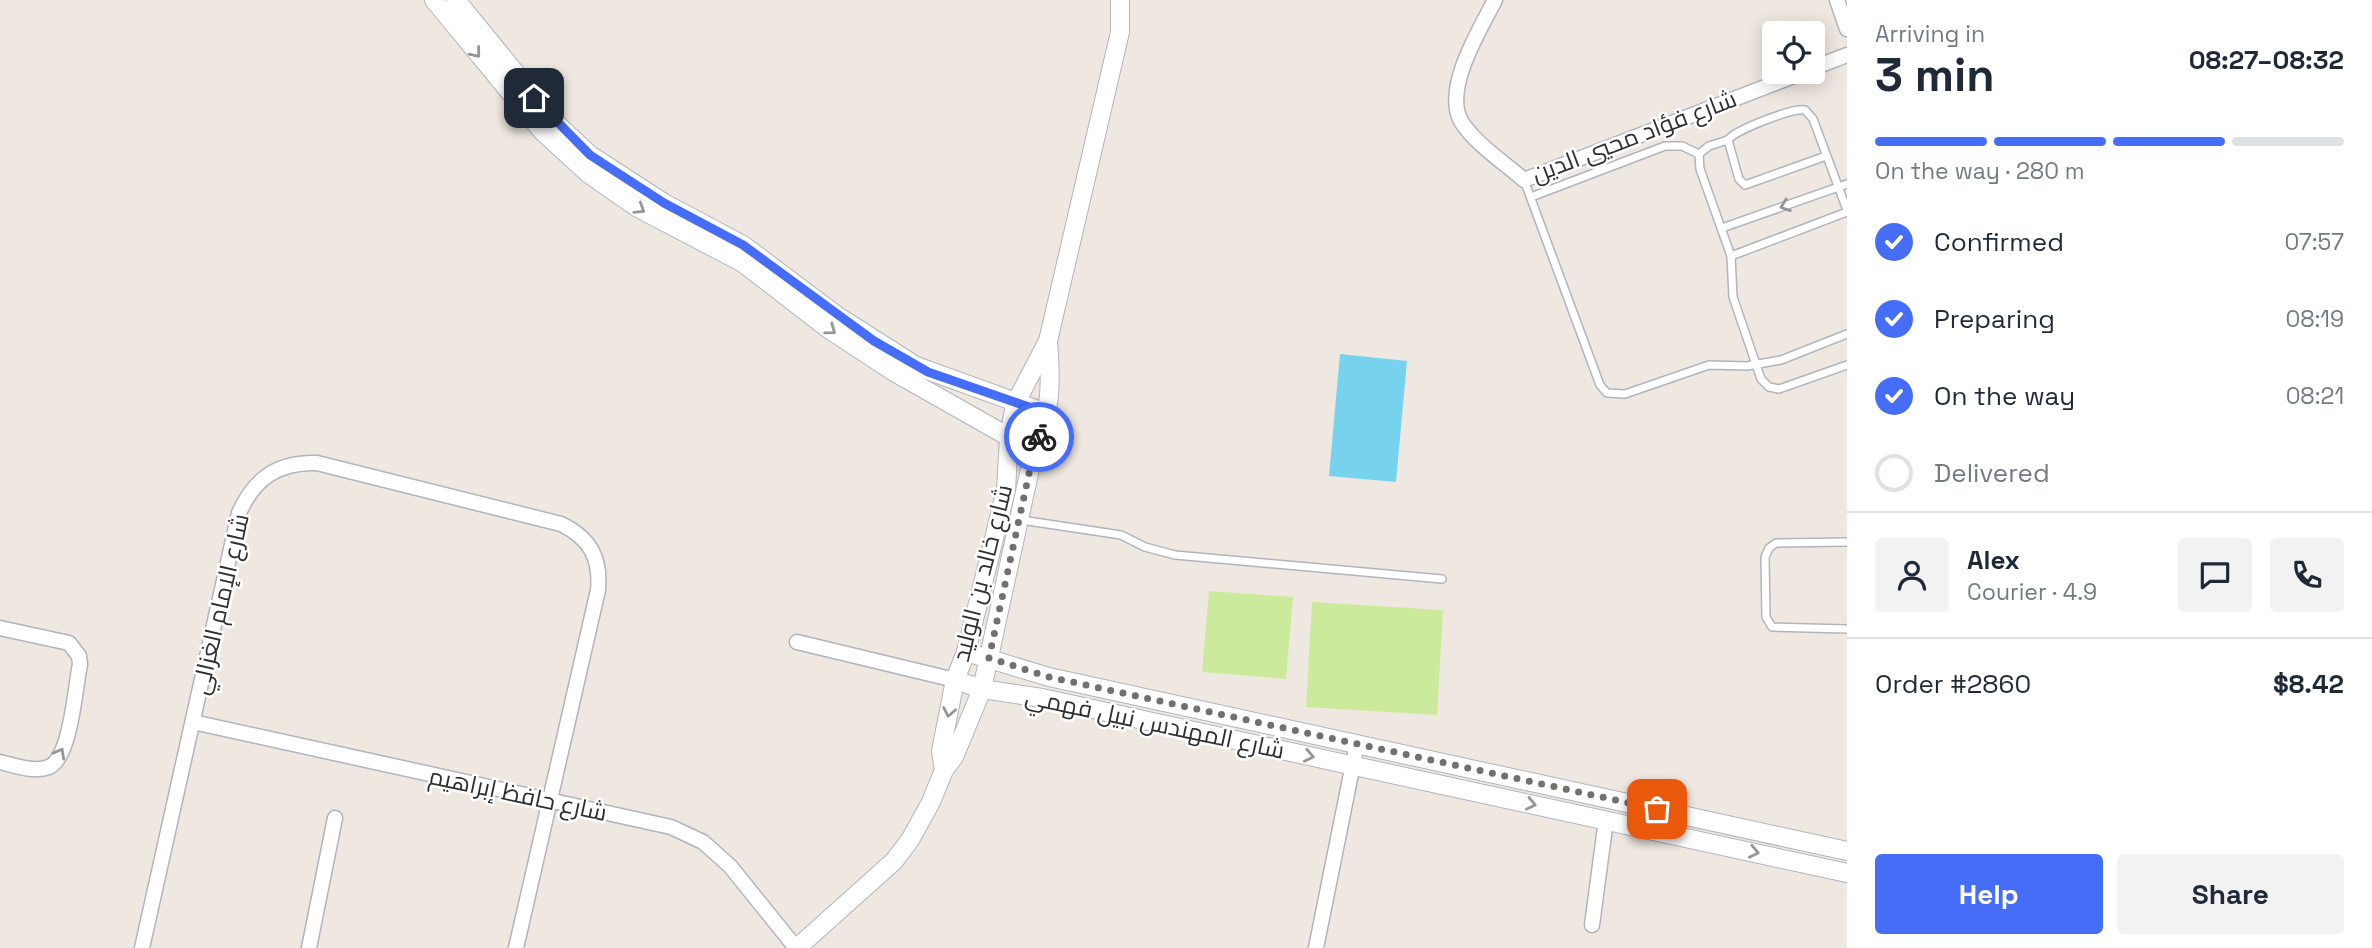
<!DOCTYPE html>
<html lang="en">
<head>
<meta charset="utf-8">
<style>
  :root { --surface:#fff; --page:#f2f2f3; --text:#1f2937; --muted:#747a83; --line:#e0e1e3; --accent:#456df7 }
  body { margin:0; font-family:"Space Grotesk",Cairo,sans-serif; background:var(--page); color:var(--text); height:100vh; display:flex; flex-direction:column; font-size:26px; white-space:nowrap }
  * { box-sizing:border-box; margin:0 }
  p { font-size:23px; color:var(--muted) }
  .icon { flex:none; width:38px; height:38px; fill:none; stroke:currentColor; stroke-width:2; stroke-linecap:round; stroke-linejoin:round }
  .map { position:relative; flex:1; overflow:hidden }
  .drawer { display:flex; flex-direction:column; background:var(--surface); width:525px }
  .drawer>* { flex:none }
  .controls { position:absolute; left:1762px; top:21px; display:grid; gap:14px }
  .controls a { display:grid; place-items:center; width:63px; height:63px; border-radius:7px; background:var(--surface); box-shadow:0 4px 18px #0003; font-size:35px }
  .pin { position:absolute; display:grid; place-items:center; width:60px; height:60px; color:#fff; margin:-30px; border-radius:14px; box-shadow:0 4px 10px #0006 }
  .courier { position:absolute; display:grid; place-items:center; width:70px; height:70px; margin:-35px; border:5px solid #456df7; border-radius:50%; background:#fff; color:#222; box-shadow:0 2px 9px #0007 }
  .headline em { font-style:normal; font-weight:800 }
  .headline div { display:flex; flex-direction:column-reverse }
  .headline { display:flex; align-items:center; justify-content:space-between; height:119px; padding:0 28px }
  h1 { font-size:46px; font-weight:800; line-height:52px }
  .bar { display:grid; grid-template-columns:repeat(4,1fr); gap:10px 7px; align-content:center; height:84px; padding:0 28px }
  .bar i { height:9px; border-radius:5px; background:var(--line) }
  .bar .active { background:var(--accent) }
  .bar p { grid-column:span 4 }
  .line { display:flex; align-items:center; gap:18px; padding:0 28px; border-top:2px solid var(--line) }
  .line div { flex:1 }
  .round { display:grid; place-items:center; flex:none; width:74px; height:74px; border-radius:7px; background:var(--page) }
  ol { padding:0 28px; list-style:none }
  li { display:flex; align-items:center; gap:21px; height:77px }
  li p { margin-inline-start:auto }
  li .icon { padding:7px; border-radius:50%; background:var(--accent); color:#fff; stroke-width:4 }
  li:last-child { color:var(--muted) }
  li i { width:38px; height:38px; border:4px solid var(--line); border-radius:50% }
  .button { display:flex; gap:14px; margin-top:auto; padding:14px 28px }
  .button a { flex:1; height:80px; border-radius:7px; background:var(--accent); color:#fff; font-size:28px; font-weight:800; line-height:80px; text-align:center }
  .button a+a { background:var(--page); color:var(--text) }
  main { display:flex; flex:1; min-height:0 }
  .map>svg:first-child { display:block }
  .pitch { fill:#ccea9b }
  .water { fill:#77d2ee }
  .lines { fill:none; stroke-linecap:round; stroke-linejoin:round }
  .service-casing { stroke:#b1b4be; stroke-width:10 }
  .minor-casing { stroke:#b1b4be; stroke-width:17 }
  .tertiary-casing { stroke:#b1b4be; stroke-width:20 }
  .service { stroke:#fff; stroke-width:7 }
  .minor { stroke:#fff; stroke-width:14 }
  .tertiary { stroke:#fff; stroke-width:18 }
  .oneway { stroke:#969696 }
  .done { stroke:#726f6d; stroke-width:7; stroke-dasharray:0 12.6 }
  .route { stroke:#456df7; stroke-width:9 }
  .labels { text-anchor:middle; dominant-baseline:central; stroke-width:5; stroke-linejoin:round; paint-order:stroke }
  .street-label { font-size:24px; fill:#2e2e2e; stroke:#fff }
</style>
</head>
<body>
<main>
<div class="map">
<svg width="1847" height="948" viewBox="0 0 1847 948">
  <rect width="100%" height="100%" fill="#efe8e1"/>
  <g class="pitch">
    <polygon points="1209,591 1293,597 1286,679 1202,672"/>
    <polygon points="1312,602 1443,610 1437,715 1306,707"/>
  </g>
  <polygon class="water" points="1340,354 1407,361 1396,482 1329,476"/>
  <g class="lines">
    <g class="service-casing">
      <g id="service">
        <polyline points="1728,140 1709,146 1699,154 1700,169 1731,256 1733,297 1761,379 1769,387 1779,389 1847,365"/>
        <path d="M1826,156L1745,185L1739,179L1728,140C1735,130 1792,108 1805,110L1813,119L1847,210"/>
        <polyline points="1524,180 1600,385 1607,393 1625,394 1709,365 1747,366 1781,360 1847,334"/>
        <polyline points="1531,197 1665,146 1682,146 1699,154"/>
        <polyline points="1722,228 1847,184"/>
        <polyline points="1731,256 1847,212"/>
        <polyline points="1021,520 1121,535 1145,547 1175,555 1442,579"/>
        <polyline points="1847,542 1776,543 1769,548 1765,557 1766,617 1772,627 1847,629"/>
      </g>
    </g>
    <g class="minor-casing">
      <g id="minor">
        <path d="M1495,0C1480,29 1443,89 1461,121C1473,142 1506,164 1524,180L1804,72"/>
        <polyline points="1837,0 1847,29"/>
        <polyline points="1813,68 1847,55"/>
        <path d="M0,628L69,643L79,656L80,664C75,688 71,757 49,767C34,773 14,765 0,762"/>
        <polyline points="797,642 955,680"/>
        <polyline points="193,722 671,827 703,842 730,866 796,948"/>
        <polyline points="1592,925 1606,820"/>
        <path d="M142,948L239,513C255,477 279,462 317,463L561,524C590,538 601,558 598,590L516,948"/>
        <polyline points="309,948 335,818"/>
        <polyline points="1316,948 1357,744"/>
      </g>
    </g>
    <g class="tertiary-casing">
      <g id="tertiary">
        <polyline points="434,0 542,131 589,174 638,208 743,263 830,330 894,372 1009,437 1035,446"/>
        <polyline points="456,0 558,125 590,155 664,203 743,245 836,315 916,366 1046,413"/>
        <polyline points="966,652 1049,677 1847,851"/>
        <polyline points="955,680 982,689 1042,698 1847,873"/>
        <polyline points="944,770 941,751 955,680 966,652 1006,490 1009,437 1015,404 1048,341 1120,32 1120,0"/>
        <path d="M797,948L894,861L910,840L931,802L944,770L954,757L982,689L1035,446C1052,414 1051,377 1048,341"/>
      </g>
    </g>
    <use href="#service" class="service"/>
    <use href="#minor" class="minor"/>
    <use href="#tertiary" class="tertiary"/>
  </g>
  <defs><path id="oneway-chevron" d="M-2-3.5L2.5 0L-2 3.5" fill="none" stroke-width="1.6" stroke-linecap="round" stroke-linejoin="round" transform="scale(1.75)"/></defs>
  <g class="oneway">
    <use href="#oneway-chevron" transform="translate(476 53) rotate(51)"/>
    <use href="#oneway-chevron" transform="translate(1785 206) rotate(160)"/>
    <use href="#oneway-chevron" transform="translate(640 209) rotate(32)"/>
    <use href="#oneway-chevron" transform="translate(831 330) rotate(36)"/>
    <use href="#oneway-chevron" transform="translate(949 712) rotate(101)"/>
    <use href="#oneway-chevron" transform="translate(60 753) rotate(-61)"/>
    <use href="#oneway-chevron" transform="translate(1309 756) rotate(12)"/>
    <use href="#oneway-chevron" transform="translate(1531 804) rotate(12)"/>
    <use href="#oneway-chevron" transform="translate(1754 852) rotate(12)"/>
  </g>
  <g class="lines">
    <polyline class="done" points="1039,437 1035,446 989,658 1049,677 1657,809"/>
    <polyline class="route" points="534,98 590,155 664,203 743,245 874,341 928,372 1046,413 1039,437"/>
  </g>
  <g class="labels">
    <g class="street-label">
      <text transform="translate(1634 136) rotate(-21)">شارع فؤاد محيي الدين</text>
      <text transform="translate(982 573) rotate(-76)">شارع خالد بن الوليد</text>
      <text transform="translate(220 604) rotate(-77)">شارع الإمام الغزالي</text>
      <text transform="translate(1155 723) rotate(12)">شارع المهندس نبيل فهمي</text>
      <text transform="translate(518 794) rotate(12)">شارع حافظ إبراهيم</text>
    </g>
  </g>
</svg>
<div class="controls">
<a><svg class="icon" aria-label="locate" viewBox="0 0 24 24"><circle cx="12" cy="12" r="6"/><path d="M12 2v4M12 18v4M2 12h4M18 12h4"/></svg></a>
</div>
<div class="pin" style="left:1657px;top:809px;background:#ea580c"><svg class="icon" aria-label="bag" viewBox="0 0 24 24"><path d="M5 8h14l-1 12H6zM9 8a3 3 0 0 1 6 0"/></svg></div>
<div class="pin" style="left:534px;top:98px;background:#1f2937"><svg class="icon" aria-label="home" viewBox="0 0 24 24"><path d="M3 11l9-7 9 7M6 9v11h12V9"/></svg></div>
<div class="courier" style="left:1039px;top:437px"><svg class="icon" aria-label="bike" viewBox="0 0 24 24"><circle cx="6" cy="16" r="4"/><circle cx="18" cy="16" r="4"/><path d="M6 16l4-8h5l3 8M10 8l3 8H6M13 5h3"/></svg></div>
</div>
<section class="drawer">
<div class="headline"><div><h1>3 min</h1><p>Arriving in</p></div><em>08:27–08:32</em></div>
<div class="bar"><i class="active"></i><i class="active"></i><i class="active"></i><i></i><p>On the way · 280 m</p></div>
<ol>
<li><svg class="icon" aria-label="check" viewBox="0 0 24 24"><path d="M5 12l5 5 9-10"/></svg>Confirmed<p>07:57</p></li>
<li><svg class="icon" aria-label="check" viewBox="0 0 24 24"><path d="M5 12l5 5 9-10"/></svg>Preparing<p>08:19</p></li>
<li><svg class="icon" aria-label="check" viewBox="0 0 24 24"><path d="M5 12l5 5 9-10"/></svg>On the way<p>08:21</p></li>
<li><i></i>Delivered</li>
</ol>
<div class="line" style="height:126px"><a class="round"><svg class="icon" aria-label="person" viewBox="0 0 24 24"><circle cx="12" cy="8" r="4"/><path d="M4 21q1-7 8-7t8 7"/></svg></a><div><b>Alex</b><p>Courier · 4.9</p></div><a class="round"><svg class="icon" aria-label="chat" viewBox="0 0 24 24"><path d="M4 5h16v11H9l-5 4z"/></svg></a><a class="round"><svg class="icon" aria-label="phone" viewBox="0 0 24 24"><path d="M5 4h4l2 5-3 2q2 4 5 5l2-3 5 2v4C11 20 4 13 5 4z"/></svg></a></div>
<div class="line" style="height:91px"><div>Order #2860</div><b>$8.42</b></div>
<div class="button"><a>Help</a><a>Share</a></div>
</section>
</main>
</body>
</html>
